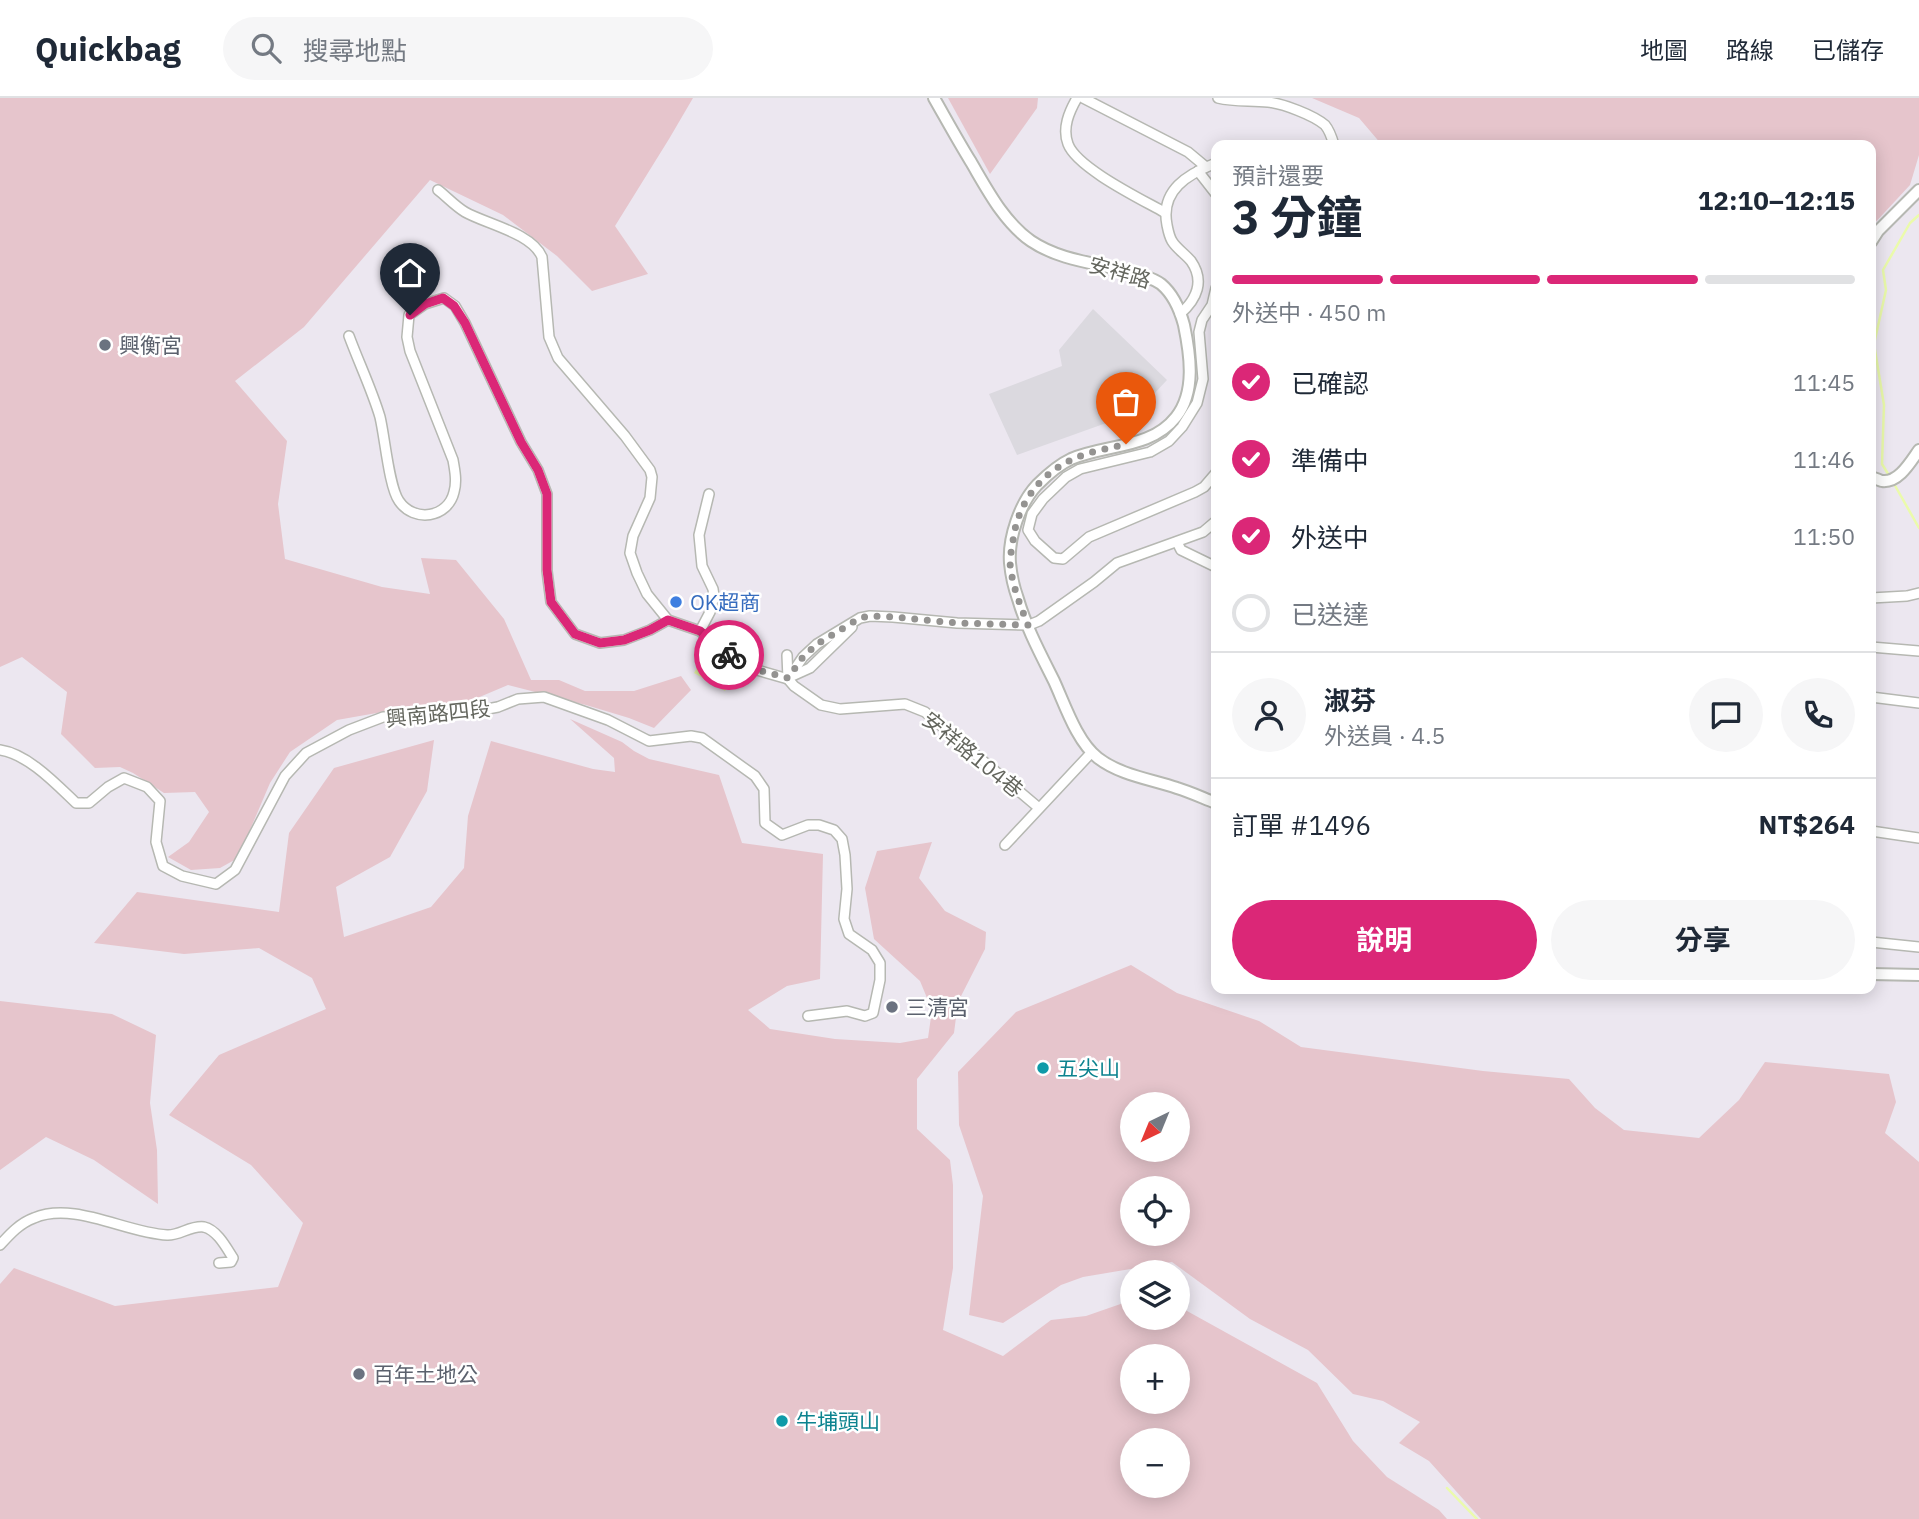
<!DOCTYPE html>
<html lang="zh-TW">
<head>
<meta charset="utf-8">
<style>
  :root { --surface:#fff; --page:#f6f6f7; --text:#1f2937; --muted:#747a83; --line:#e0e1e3; --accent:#db2777 }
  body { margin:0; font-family:"IBM Plex Sans","Noto Sans TC",sans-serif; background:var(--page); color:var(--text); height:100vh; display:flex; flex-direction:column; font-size:26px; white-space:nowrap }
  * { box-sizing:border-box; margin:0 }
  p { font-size:23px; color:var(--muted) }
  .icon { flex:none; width:38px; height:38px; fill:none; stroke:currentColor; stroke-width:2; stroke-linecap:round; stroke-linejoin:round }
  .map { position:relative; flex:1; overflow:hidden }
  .panel { position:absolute; left:1211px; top:42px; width:665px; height:854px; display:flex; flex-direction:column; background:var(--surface); border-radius:14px; box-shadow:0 4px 18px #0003 }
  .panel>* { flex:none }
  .needle { width:46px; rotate:223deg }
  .buttons { position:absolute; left:1120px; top:994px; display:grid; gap:14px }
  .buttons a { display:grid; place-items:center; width:70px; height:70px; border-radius:50%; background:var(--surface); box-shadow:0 4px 18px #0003; font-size:35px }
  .pin { position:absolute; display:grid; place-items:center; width:60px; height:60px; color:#fff; margin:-72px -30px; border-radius:50% 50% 50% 0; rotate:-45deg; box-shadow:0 0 7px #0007 }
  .pin .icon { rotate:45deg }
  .courier { position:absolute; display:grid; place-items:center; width:70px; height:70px; margin:-35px; border:5px solid #db2777; border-radius:50%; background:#fff; color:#222; box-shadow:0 2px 9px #0007 }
  .headline em { font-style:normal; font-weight:700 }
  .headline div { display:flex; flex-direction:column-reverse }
  .headline { display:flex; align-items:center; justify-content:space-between; height:119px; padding:0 21px }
  h1 { font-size:46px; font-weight:700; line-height:52px }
  .bar { display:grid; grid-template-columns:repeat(4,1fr); gap:10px 7px; align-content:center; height:84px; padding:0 21px }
  .bar i { height:9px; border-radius:5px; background:var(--line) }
  .bar .on { background:var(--accent) }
  .bar p { grid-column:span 4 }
  .line { display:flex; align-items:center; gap:18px; padding:0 21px; border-top:2px solid var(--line) }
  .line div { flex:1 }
  .round { display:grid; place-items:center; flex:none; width:74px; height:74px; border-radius:37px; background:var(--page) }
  ol { padding:0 21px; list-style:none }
  li { display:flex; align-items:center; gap:21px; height:77px }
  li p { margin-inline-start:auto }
  li .icon { padding:7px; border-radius:50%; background:var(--accent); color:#fff; stroke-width:4 }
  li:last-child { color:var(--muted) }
  li i { width:38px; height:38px; border:4px solid var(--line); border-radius:50% }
  .primary-button { display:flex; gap:14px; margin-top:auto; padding:14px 21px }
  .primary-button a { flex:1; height:80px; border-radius:42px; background:var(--accent); color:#fff; font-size:28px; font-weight:700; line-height:80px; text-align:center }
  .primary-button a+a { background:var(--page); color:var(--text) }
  header { display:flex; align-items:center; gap:42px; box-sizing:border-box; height:98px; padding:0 35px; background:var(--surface); border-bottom:2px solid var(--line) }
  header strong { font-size:33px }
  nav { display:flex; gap:38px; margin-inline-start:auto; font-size:24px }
  .search { width:490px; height:63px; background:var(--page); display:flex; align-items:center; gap:18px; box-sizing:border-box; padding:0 24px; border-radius:38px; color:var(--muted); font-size:26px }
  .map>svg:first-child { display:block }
  .industrial { fill:#dbd9df }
  .green { fill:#e6c5cc; fill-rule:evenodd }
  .water { fill:#ebfbab }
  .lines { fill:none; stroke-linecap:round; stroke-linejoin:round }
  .stream { stroke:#ebfbab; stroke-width:2.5 }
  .minor-casing { stroke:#b6b8b2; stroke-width:12 }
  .tertiary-casing { stroke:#b6b8b2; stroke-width:14 }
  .minor { stroke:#fff; stroke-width:9 }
  .tertiary { stroke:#fff; stroke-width:10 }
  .done { stroke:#949391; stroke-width:7; stroke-dasharray:0 12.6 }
  .route { stroke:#db2777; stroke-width:9 }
  .worship-dot { fill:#6b7280; stroke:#fff; stroke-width:2.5 }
  .shop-dot { fill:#3f7fe0; stroke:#fff; stroke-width:2.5 }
  .culture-dot { fill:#0f9aa8; stroke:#fff; stroke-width:2.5 }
  .labels { text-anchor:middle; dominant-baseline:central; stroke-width:5; stroke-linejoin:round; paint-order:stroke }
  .street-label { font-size:21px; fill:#64665e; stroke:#fff }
  .worship-label { font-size:21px; fill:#5b616d; stroke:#fff; text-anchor:start }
  .shop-label { font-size:21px; fill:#366cbe; stroke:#fff; text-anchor:start }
  .culture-label { font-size:21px; fill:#0d838f; stroke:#fff; text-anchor:start }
</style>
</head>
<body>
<header>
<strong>Quickbag</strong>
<div class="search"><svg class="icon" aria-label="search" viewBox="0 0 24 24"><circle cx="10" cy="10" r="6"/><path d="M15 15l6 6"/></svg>搜尋地點</div>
<nav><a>地圖</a><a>路線</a><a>已儲存</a></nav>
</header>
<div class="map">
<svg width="1919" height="1421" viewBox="0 0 1919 1421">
  <rect width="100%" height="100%" fill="#ece7f0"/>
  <polygon class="industrial" points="1093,211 1167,282 1137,314 1017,357 989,296 1062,268 1059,252"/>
  <g class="green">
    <polygon points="0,0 693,0 669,41 615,128 648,176 592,193 557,158 503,117 430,82 304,229 235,283 287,343 278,406 285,461 382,489 430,496 421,460 456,462 504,521 531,582 559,582 585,593 634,593 681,578 691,592 654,630 629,620 586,607 508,587 463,606 405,610 337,622 290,654 270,685 238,760 220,770 191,772 168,759 189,744 209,714 195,694 164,695 133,675 120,669 95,670 61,636 67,594 22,559 0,569"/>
    <polygon points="948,0 1038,0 1037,10 990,76"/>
    <polygon points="1312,0 1919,0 1919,57 1910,87 1871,129 1871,47 1382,47 1359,20"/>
    <path d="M570,621L622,644L634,653L649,661L719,677L742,745L823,756L820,881L787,888L748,912L770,931L835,941L900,945L928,940L932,912L920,883L874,841L865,790L877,753L932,744L919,780L945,813L986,834L985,851L958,904L954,935L917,981V1031L950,1062L953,1087V1170L943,1232L1003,1258L1051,1222L1086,1218L1132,1202V1220H1178V1208L1317,1285L1353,1343L1387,1379L1439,1412L1447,1421H0V1186L14,1170L115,1208L278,1189L303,1125L251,1067L169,1017L219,957L326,911L312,880L259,850L184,856L94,845L137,794L279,814L289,735L334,670L434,642L427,693L390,759L336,789L344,839L431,809L464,770L468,718L491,643L593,671L615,674L614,660ZM1178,1258V1304H1132V1258ZM1178,1342V1388H1132V1342Z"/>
    <path d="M1131,867L1177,895L1259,923L1301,949L1483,973L1569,981L1595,1010L1624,1032L1699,1040L1739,1002L1765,964L1889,976L1896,1004L1885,1035L1919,1064V1421H1481L1429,1363L1399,1345L1420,1324L1383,1303L1353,1296L1308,1252L1250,1221L1172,1164L1083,1179L1061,1187L1003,1225L969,1217L983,1098L959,1027L958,974L1016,914ZM1178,1006V1052H1132V1006ZM1178,1090V1136H1132V1090Z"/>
    <polygon points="0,903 112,916 156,937 150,1005 157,1052 158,1106 94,1062 46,1039 0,1072"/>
  </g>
  <polygon class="water" points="703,559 734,577 725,593 694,575"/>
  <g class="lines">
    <g class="stream">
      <polyline points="1890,379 1882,366 1884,307 1874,246 1886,192 1883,172 1910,125 1919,117"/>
      <polyline points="1893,384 1919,430"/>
      <polyline points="1447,1390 1477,1421"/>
    </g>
    <g class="minor-casing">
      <g id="minor">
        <path d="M1077,0C1069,14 1062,30 1068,46C1077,70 1141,101 1164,114"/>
        <polyline points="1083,0 1188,54 1206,69"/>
        <path d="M1218,0C1235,4 1251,2 1268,4C1284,6 1313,17 1325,27C1330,33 1332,40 1334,47"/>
        <polyline points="1198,73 1216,96"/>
        <path d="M438,92C447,99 455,108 465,114C486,126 532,135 542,159L549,239L558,260L625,338L650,372L652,379L650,400L633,438L630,455L637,475L647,496L668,522"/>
        <polyline points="1216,190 1212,207 1202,222 1199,234 1203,281 1197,305 1182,329 1169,343 1150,354 1080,371 1066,379 1043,401 1032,416 1028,432 1035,443 1054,460 1063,461 1089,439 1195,394 1204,389 1216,375"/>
        <path d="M1180,216C1197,201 1205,183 1191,163C1185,156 1176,150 1172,143C1169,138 1168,132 1167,127C1160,92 1188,76 1216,65"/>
        <path d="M349,238C359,265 372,292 380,319C385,340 389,389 399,403C414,425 448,420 454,394C457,384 455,373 453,362L410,253L407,239L409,217L425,206L444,200L455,208L465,225L521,344L538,372L547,396V473L551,504L575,536L600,545L624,542L650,532L668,522L700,533L720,551L750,570L788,581"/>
        <polyline points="1177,444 1181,452 1216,469"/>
        <polyline points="1871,500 1907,498 1919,495"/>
        <polyline points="700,533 710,514 714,498 713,491 702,468 699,437 709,396"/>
        <polyline points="1871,549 1919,553"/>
        <polyline points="787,557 788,581"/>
        <polyline points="790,579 810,570 852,529"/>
        <polyline points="788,581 803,559 817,546 860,520 870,518 893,519 957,525 1029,527 1039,523 1094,484 1117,465 1203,434 1216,423"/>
        <polyline points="788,581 794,588 821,607 840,611 905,606 925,614 1039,710"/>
        <polyline points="1871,599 1919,605"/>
        <path d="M0,652C28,656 56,686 76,705H89L108,689L124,680L147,689L160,703L156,744L163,768L182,778L216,786L235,772L285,678L306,655L349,632L383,619L461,616L498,609L518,601L544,599L608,622L649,643L691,638L702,640L755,678L764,691L765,725L782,737L808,727H819L834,732L842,741L845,757L847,791L844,821L849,836L872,852L880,865V882L873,915L865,918L847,913L808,918"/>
        <polyline points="1871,733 1919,740"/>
        <polyline points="1005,747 1091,655"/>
        <polyline points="1871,844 1919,849"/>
        <path d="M0,1147C10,1136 20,1125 34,1120C74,1103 126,1135 167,1137C179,1138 191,1127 204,1129C217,1132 226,1149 233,1160L231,1164L219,1165"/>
      </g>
    </g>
    <g class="tertiary-casing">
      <g id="tertiary">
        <path d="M934,0C946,21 958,43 971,64C988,93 1004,124 1031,143C1059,162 1095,165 1126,173C1138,176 1151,179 1161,186C1173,196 1180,212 1184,227C1190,256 1196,294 1176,319C1151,351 1106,346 1071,361C1058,367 1047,377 1037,387C1020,405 1008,440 1010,465C1011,476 1014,490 1018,501C1026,529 1041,557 1054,583C1065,607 1077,644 1098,660C1120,677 1150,681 1177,690C1190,694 1203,700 1216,705"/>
        <polyline points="1871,144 1878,133 1919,92"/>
        <path d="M1871,379C1872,379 1881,383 1882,383C1899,385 1911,363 1919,352"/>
        <polyline points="1871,876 1919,877"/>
      </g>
    </g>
    <use href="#minor" class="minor"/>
    <use href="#tertiary" class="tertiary"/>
  </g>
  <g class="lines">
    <path class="done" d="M729,557L750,570L788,580L803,559L817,546L860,520L870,518L893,519L957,525L1028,527C1020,507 1012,487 1010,465C1010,458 1012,450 1013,443C1017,408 1037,379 1069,363C1086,354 1107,351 1126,346"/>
    <polyline class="route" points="410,217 425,206 443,200 454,208 465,225 521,344 538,372 547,396 547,472 551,504 575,536 600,545 624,542 650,532 668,522 700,533 729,557"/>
  </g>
  <g class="worship-dot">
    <circle cx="105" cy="247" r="7"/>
    <circle cx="892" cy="909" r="7"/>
    <circle cx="359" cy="1276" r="7"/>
  </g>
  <circle class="shop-dot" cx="676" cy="504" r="7"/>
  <g class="culture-dot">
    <circle cx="1043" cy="970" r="7"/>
    <circle cx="782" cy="1323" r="7"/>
  </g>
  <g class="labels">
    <g class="street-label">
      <text transform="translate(1120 174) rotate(16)">安祥路</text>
      <text transform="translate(438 615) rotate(-6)">興南路四段</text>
      <text transform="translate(973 656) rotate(39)">安祥路104巷</text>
    </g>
    <g class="worship-label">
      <text x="119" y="247">興衡宮</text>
      <text x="906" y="909">三清宮</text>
      <text x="373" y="1276">百年土地公</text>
    </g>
    <g class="shop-label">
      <text x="690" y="504">OK超商</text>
    </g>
    <g class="culture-label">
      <text x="1057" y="970">五尖山</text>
      <text x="796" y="1323">牛埔頭山</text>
    </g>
  </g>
</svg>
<div class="buttons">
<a><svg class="needle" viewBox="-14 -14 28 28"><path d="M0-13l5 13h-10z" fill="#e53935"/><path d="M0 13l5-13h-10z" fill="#747a83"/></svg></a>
<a><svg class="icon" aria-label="locate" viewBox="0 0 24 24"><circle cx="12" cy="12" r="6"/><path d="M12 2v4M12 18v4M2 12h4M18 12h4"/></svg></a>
<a><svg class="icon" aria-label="layers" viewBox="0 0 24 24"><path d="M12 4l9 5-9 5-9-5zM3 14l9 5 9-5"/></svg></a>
<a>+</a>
<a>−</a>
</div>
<div class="pin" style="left:1126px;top:346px;background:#ea580c"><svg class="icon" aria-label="bag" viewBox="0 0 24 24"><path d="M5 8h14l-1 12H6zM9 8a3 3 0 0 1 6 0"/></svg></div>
<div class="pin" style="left:410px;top:217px;background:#1f2937"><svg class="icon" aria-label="home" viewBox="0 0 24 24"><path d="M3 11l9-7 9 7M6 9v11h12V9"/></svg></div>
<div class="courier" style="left:729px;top:557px"><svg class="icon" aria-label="bike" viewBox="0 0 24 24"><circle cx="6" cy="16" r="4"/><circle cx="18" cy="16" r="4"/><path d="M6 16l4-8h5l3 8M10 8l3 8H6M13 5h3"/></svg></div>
<section class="panel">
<div class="headline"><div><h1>3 分鐘</h1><p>預計還要</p></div><em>12:10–12:15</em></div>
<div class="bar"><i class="on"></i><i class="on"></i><i class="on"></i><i></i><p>外送中 · 450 m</p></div>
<ol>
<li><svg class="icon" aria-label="check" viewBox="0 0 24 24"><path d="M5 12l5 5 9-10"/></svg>已確認<p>11:45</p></li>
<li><svg class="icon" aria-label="check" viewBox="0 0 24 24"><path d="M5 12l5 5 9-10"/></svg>準備中<p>11:46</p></li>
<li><svg class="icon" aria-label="check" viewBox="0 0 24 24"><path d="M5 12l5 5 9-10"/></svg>外送中<p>11:50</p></li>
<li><i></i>已送達</li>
</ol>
<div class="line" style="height:126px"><a class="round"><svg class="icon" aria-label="person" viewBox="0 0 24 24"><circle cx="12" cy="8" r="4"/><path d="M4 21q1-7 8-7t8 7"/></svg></a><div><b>淑芬</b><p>外送員 · 4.5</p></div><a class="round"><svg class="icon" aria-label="chat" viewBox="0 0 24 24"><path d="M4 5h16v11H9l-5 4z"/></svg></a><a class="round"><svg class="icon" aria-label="phone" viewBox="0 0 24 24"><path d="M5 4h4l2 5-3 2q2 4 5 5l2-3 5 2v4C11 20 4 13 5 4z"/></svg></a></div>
<div class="line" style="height:91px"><div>訂單 #1496</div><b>NT$264</b></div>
<div class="primary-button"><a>說明</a><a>分享</a></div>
</section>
</div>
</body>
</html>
